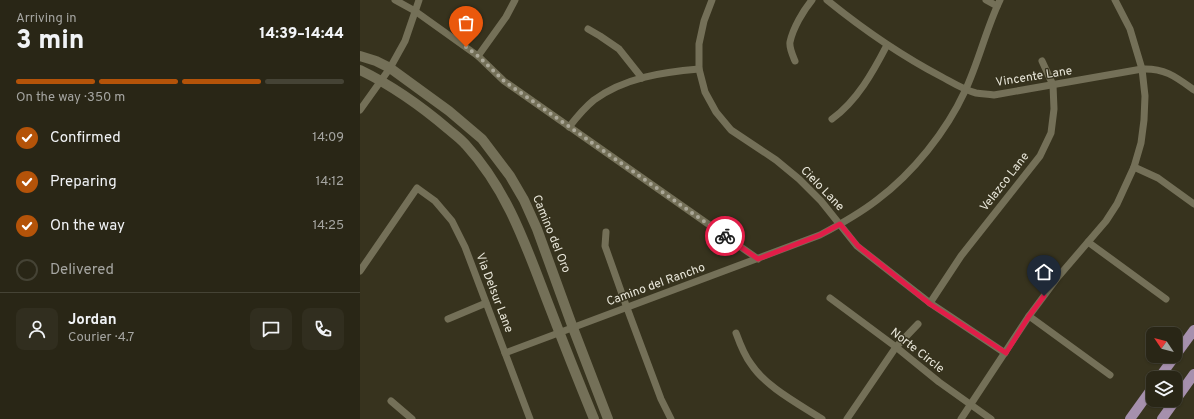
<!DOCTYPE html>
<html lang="en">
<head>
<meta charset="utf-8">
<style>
  :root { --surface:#292616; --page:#312e1f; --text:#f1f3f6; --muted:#a5a5a1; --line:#454335; --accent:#b45309 }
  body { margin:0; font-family:Overpass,sans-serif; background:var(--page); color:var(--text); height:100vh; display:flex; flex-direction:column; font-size:15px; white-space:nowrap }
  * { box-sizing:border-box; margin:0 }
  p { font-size:13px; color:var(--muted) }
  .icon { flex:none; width:22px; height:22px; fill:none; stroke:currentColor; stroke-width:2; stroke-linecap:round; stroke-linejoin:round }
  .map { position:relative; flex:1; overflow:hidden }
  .sheet { display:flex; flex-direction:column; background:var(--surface); width:360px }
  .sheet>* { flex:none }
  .needle { width:26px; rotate:305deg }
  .buttons { position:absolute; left:786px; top:327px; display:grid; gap:8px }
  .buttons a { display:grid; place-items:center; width:36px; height:36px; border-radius:8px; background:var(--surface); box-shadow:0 1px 3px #0004,0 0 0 1px var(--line); font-size:20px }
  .pin { position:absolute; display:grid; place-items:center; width:34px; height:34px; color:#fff; margin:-41px -17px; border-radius:50% 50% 50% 0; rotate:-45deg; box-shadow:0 0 4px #0007 }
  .pin .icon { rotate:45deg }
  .courier { position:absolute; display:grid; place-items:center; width:40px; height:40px; margin:-20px; border:3px solid #e11d48; border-radius:50%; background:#fff; color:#222; box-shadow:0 1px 5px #0007 }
  .overview em { font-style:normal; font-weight:800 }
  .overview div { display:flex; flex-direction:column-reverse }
  .overview { display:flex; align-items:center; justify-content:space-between; height:68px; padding:0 16px }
  h1 { font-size:26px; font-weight:800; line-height:30px }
  .bar { display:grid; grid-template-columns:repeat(4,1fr); gap:6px 4px; align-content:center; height:48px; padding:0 16px }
  .bar i { height:5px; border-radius:3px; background:var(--line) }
  .bar .current { background:var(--accent) }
  .bar p { grid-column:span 4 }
  .line { display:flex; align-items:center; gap:10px; padding:0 16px; border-top:1px solid var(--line) }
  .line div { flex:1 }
  .round { display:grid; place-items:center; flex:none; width:42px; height:42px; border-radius:8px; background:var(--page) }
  ol { padding:0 16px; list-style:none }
  li { display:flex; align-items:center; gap:12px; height:44px }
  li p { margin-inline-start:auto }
  li .icon { padding:4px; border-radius:50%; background:var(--accent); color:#fff; stroke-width:4 }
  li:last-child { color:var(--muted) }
  li i { width:22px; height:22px; border:2px solid var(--line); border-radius:50% }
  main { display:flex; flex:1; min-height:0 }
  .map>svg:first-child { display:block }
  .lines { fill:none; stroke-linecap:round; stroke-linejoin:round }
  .street { stroke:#747058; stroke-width:7 }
  .secondary { stroke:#747058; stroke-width:10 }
  .primary { stroke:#a690ad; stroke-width:10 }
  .done { stroke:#aba898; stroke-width:4; stroke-dasharray:0 7.2 }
  .route { stroke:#e11d48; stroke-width:5 }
  .labels { text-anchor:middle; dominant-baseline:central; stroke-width:3; stroke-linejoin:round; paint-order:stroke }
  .street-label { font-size:12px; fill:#e9e7da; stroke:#37331e }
</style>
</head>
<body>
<main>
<section class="sheet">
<div class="overview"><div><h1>3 min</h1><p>Arriving in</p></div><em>14:39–14:44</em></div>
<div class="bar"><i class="current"></i><i class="current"></i><i class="current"></i><i></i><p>On the way · 350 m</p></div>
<ol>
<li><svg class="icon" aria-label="check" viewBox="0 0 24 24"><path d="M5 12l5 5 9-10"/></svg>Confirmed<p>14:09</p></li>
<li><svg class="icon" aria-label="check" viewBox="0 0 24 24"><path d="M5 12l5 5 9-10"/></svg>Preparing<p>14:12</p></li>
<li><svg class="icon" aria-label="check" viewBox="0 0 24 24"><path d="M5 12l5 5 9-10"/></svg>On the way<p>14:25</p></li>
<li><i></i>Delivered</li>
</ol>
<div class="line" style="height:72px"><a class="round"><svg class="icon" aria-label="person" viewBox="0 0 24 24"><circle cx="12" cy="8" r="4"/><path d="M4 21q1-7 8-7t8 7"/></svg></a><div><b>Jordan</b><p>Courier · 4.7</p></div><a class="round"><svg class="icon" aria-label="chat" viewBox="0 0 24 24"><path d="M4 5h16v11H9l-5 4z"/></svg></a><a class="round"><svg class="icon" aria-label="phone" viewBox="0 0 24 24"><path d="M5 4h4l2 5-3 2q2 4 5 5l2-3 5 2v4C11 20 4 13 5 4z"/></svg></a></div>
</section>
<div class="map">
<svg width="834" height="419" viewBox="0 0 834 419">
  <rect width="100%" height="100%" fill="#37331e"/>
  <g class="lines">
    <g class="street">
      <polyline points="35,0 55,11 118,56 144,81 398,259"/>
      <polyline points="352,0 344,21 339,44 339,69 345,92 356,112 371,130 416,160 439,179 461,201 497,246 570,303 645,353"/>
      <path d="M467,0C504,30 540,55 582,77C593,83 604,90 616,93C622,94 628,94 634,95L782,69C805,68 816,77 834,90"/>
      <polyline points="626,0 637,6"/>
      <polyline points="228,29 240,36 259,49 282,78"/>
      <polyline points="118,56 146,17 155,0"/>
      <path d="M435,61C433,56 429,48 430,42C433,28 443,11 452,0"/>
      <polyline points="0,110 30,68 45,41 59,0"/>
      <path d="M472,119C497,101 513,72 527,45"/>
      <path d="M209,127C216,118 224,108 234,100C264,78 302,72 339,69"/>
      <polyline points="774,167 798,178 834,204"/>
      <polyline points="246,232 245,246 267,308 301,399 311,419"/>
      <polyline points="728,242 806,299"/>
      <polyline points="0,271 57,188 75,201 92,221 105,247 170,419"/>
      <polyline points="470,298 536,347 579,382 631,419"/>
      <polyline points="570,303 601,256 680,156 691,133 694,109 693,85 682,61"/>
      <polyline points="669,316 750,375"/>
      <polyline points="88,319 126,303"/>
      <path d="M376,333C380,344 384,355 391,364C406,387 439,404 462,419"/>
      <path d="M145,353L460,235C479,225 499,214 517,200C553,173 586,132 605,91C619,61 626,29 640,0"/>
      <polyline points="31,401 52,419"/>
      <polyline points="487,419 536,347 558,324"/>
      <polyline points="601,419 669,316 698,277 746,221 757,204 774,167 781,143 784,120 785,96 782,69 770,29 755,0"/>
    </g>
    <g class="secondary">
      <polyline points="0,56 16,61 30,68 89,111 122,139 150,176 164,200 177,229 213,328 248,419"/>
      <path d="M0,70C31,85 61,106 88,129C94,134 101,139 106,145C148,191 166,246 188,303C203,342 218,380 234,419"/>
    </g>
    <g class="primary">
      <polyline points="799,378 834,330"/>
      <polyline points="770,419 793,387"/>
      <polyline points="802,419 834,374"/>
    </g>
  </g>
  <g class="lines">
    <polyline class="done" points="106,47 118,56 144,81 365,236"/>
    <polyline class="route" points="365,236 398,259 460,235 480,224 498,246 570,304 646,353 669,316 684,296"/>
  </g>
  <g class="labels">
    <g class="street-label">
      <text transform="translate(674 77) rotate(-9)">Vincente Lane</text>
      <text transform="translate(645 182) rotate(-52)">Velazco Lane</text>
      <text transform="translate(462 189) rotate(46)">Cielo Lane</text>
      <text transform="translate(191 234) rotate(68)">Camino del Oro</text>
      <text transform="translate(296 285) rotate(-20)">Camino del Rancho</text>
      <text transform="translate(134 293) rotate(69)">Via Delsur Lane</text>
      <text transform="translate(557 351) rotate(38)">Norte Circle</text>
    </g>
  </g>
</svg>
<div class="buttons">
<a><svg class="needle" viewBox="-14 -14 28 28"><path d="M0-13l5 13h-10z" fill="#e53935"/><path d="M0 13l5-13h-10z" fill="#a5a5a1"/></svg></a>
<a><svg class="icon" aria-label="layers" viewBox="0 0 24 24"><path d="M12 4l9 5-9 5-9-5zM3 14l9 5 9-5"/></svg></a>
</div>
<div class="pin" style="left:106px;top:47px;background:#ea580c"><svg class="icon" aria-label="bag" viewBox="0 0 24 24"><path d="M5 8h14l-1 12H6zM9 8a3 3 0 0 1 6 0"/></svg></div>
<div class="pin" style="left:684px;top:296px;background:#1f2937"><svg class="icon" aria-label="home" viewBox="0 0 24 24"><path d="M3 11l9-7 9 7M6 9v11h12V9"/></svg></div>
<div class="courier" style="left:365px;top:236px"><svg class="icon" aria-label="bike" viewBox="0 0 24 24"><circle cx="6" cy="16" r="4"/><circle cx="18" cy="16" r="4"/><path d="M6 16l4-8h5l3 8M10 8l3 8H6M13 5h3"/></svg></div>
</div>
</main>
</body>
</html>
